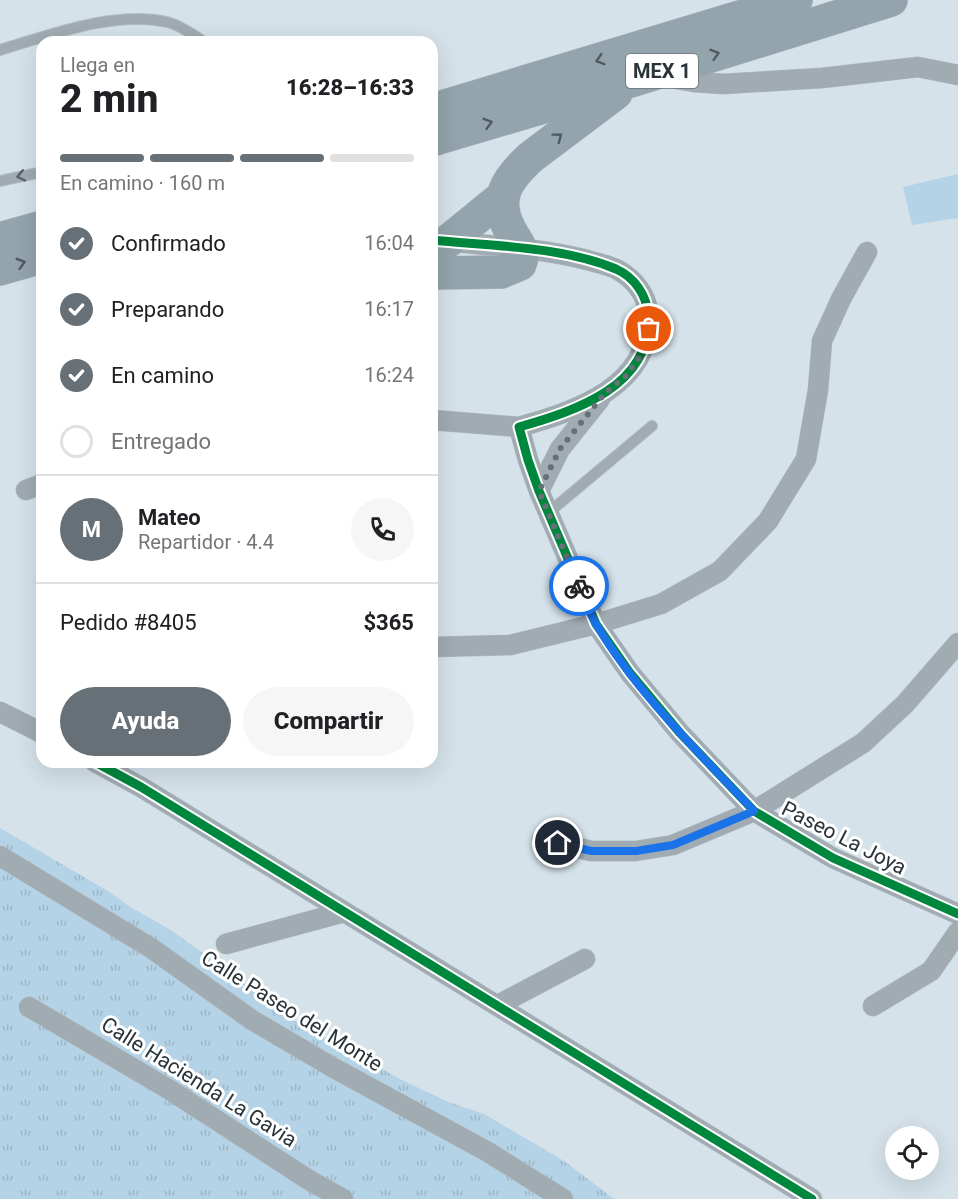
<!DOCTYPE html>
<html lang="es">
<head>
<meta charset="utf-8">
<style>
  :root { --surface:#fff; --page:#f6f6f6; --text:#202124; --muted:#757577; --line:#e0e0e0; --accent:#667076 }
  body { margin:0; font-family:Roboto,sans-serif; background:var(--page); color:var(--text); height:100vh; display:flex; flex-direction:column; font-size:22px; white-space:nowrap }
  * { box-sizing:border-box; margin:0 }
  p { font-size:20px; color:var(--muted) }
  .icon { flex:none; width:33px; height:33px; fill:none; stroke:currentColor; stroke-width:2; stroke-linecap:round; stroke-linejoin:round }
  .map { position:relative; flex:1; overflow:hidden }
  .details { position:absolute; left:36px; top:36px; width:402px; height:732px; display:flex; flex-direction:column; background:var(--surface); border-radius:18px; box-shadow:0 6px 24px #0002 }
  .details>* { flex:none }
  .buttons { position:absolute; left:885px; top:1126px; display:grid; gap:12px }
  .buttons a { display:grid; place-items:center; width:54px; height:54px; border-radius:50%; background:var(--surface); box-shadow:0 6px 24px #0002; font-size:30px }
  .pin { position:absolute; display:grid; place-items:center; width:51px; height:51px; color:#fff; margin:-26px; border:3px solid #fff; border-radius:50%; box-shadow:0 2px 6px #0007 }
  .courier { position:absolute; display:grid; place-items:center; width:60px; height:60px; margin:-30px; border:4px solid #1a73e8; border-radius:50%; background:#fff; color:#222; box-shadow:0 2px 8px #0007 }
  .summary em { font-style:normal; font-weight:800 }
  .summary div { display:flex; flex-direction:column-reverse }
  .summary { display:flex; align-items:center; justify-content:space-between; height:102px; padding:0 24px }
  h1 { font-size:39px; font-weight:800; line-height:45px }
  .bar { display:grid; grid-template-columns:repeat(4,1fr); gap:9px 6px; align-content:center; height:72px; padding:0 24px }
  .bar i { height:8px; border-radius:4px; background:var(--line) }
  .bar .on { background:var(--accent) }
  .bar p { grid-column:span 4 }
  .line { display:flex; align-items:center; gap:15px; padding:0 24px; border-top:2px solid var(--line) }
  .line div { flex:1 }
  .round { display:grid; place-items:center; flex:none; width:63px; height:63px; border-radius:32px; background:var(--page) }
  ol { padding:0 24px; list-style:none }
  li { display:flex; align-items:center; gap:18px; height:66px }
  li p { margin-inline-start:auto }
  li .icon { padding:6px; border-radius:50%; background:var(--accent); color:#fff; stroke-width:4 }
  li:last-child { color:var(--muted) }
  li i { width:33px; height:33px; border:3px solid var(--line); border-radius:50% }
  .cta { display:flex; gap:12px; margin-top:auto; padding:12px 24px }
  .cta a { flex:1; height:69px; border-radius:36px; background:var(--accent); color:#fff; font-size:24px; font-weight:800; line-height:69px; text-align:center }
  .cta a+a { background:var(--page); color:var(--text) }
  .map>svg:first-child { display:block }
  .grass { fill:url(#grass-tufts) }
  .pitch { fill:#b5d3e6 }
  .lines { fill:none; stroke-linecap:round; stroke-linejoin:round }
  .service-casing { stroke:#b4bec5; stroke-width:12 }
  .minor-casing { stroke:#b4bec5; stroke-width:21 }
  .trunk-casing { stroke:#b4bec5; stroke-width:34 }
  .service { stroke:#a0abb2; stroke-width:10 }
  .minor { stroke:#a0abb2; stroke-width:20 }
  .trunk { stroke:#94a4ad; stroke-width:33 }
  .cycleway-casing { stroke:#fff; stroke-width:13 }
  .cycleway { stroke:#00873e; stroke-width:9 }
  .oneway { stroke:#4f5b61 }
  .oneway2 { stroke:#596369 }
  .done { stroke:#667076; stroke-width:6; stroke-dasharray:0 10.8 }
  .route { stroke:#1a73e8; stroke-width:8 }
  .labels { text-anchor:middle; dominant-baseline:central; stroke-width:6; stroke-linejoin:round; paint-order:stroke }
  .shield { fill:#fff; stroke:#6a7074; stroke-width:1.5 }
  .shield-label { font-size:20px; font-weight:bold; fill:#2a3338 }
  .street-label { font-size:21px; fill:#2a3338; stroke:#fff }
</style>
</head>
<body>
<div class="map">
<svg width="958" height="1199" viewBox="0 0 958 1199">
  <defs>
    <pattern id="grass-tufts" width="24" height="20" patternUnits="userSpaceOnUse" patternTransform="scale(1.5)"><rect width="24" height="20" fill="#b5d3e6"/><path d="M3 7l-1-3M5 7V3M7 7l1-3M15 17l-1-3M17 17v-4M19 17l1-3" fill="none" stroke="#9cb6c6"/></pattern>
  </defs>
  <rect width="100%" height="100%" fill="#d5e2ea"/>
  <polygon class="grass" points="0,828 108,891 129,906 174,932 297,1022 400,1079 446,1101 484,1114 564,1161 614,1199 0,1199"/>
  <polygon class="pitch" points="958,174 958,218 912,225 903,187"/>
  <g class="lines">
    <g class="service-casing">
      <g id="service">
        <path d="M0,50C50,35 115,10 167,22C180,25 194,35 204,42"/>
        <polyline points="0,181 42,172"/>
        <polyline points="548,513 652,426"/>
      </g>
    </g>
    <g class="minor-casing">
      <g id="minor">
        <polyline points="660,76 694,82 723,84 822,78 918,67 958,75"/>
        <path d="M446,241C493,246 541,248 587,260C597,263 609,265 618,270C634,279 647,295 648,313C653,386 576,411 519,427L528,460L539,491L596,624L630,673L680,733L754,811L833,858L958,914"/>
        <polyline points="432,420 519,427"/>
        <polyline points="26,490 42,484"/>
        <polyline points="539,491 560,449 600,399"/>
        <polyline points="432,647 510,645 596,624 661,604 720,571 768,521 806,459 818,390 822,341 841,299 867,252"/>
        <polyline points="0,712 42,733"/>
        <polyline points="95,762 141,787 812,1199"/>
        <polyline points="542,839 591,851 636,851 673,845 754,811 863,743 905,704 958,643"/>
        <polyline points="0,856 151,948 252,1020 332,1067 488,1152 563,1199"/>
        <polyline points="226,944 344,912"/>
        <polyline points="498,1005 585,959"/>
        <polyline points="873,1006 931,971 958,932"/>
        <polyline points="29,1007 170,1090 309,1180 343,1199"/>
      </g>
    </g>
    <g class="trunk-casing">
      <g id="trunk">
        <polyline points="432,110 796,0"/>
        <polyline points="432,140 634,80 891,0"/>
        <polyline points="0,239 42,227"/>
        <polyline points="447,242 501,198"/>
        <polyline points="0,269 42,257"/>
        <path d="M432,273L501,272L520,264C526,250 516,242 510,230C493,198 507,179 531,157L616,93"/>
      </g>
    </g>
    <use href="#service" class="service"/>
    <use href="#minor" class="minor"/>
    <use href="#trunk" class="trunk"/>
    <g class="cycleway-casing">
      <g id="cycleway">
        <path d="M432,240C491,246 561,246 616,269C634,277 647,295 648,315C653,386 575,411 519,427L528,460L539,491L596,624L630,673L680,733L754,811L833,858L958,914"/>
        <polyline points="95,762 141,787 812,1199"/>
      </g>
    </g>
    <use href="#cycleway" class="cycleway"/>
  </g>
  <defs><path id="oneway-chevron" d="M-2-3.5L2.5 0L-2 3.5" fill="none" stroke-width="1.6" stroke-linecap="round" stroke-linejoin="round" transform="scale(1.5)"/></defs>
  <g class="oneway">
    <use href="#oneway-chevron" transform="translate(715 54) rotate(-17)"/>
    <use href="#oneway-chevron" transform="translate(600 60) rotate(163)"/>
    <use href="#oneway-chevron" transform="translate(488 123) rotate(-16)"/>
    <use href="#oneway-chevron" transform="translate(558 137) rotate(-37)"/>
    <use href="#oneway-chevron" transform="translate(21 263) rotate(-16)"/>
  </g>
  <use class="oneway2" href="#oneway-chevron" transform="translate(21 176) rotate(168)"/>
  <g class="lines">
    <polyline class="done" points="579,586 539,491 560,449 605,393 626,376 641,355 649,329"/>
    <path class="route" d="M558,843L591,851H636L673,845L754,811C700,754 636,692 596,624C589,612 585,599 579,586"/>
  </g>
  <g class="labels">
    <rect class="shield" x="626" y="54" width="72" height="34" rx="4.5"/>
    <g class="shield-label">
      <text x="662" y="71">MEX 1</text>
    </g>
    <g class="street-label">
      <text transform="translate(844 838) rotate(27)">Paseo La Joya</text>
      <text transform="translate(292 1011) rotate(32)">Calle Paseo del Monte</text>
      <text transform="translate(199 1082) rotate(32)">Calle Hacienda La Gavia</text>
    </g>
  </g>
</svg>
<div class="buttons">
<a><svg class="icon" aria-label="locate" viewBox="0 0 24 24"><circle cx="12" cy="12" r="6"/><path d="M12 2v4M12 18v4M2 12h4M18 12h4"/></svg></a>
</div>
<div class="pin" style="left:649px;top:329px;background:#ea580c"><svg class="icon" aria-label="bag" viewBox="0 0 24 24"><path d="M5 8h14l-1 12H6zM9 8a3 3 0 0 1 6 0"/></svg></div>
<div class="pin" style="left:558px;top:843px;background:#1f2937"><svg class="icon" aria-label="home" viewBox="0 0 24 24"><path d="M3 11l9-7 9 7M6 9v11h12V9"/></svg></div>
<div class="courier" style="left:579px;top:586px"><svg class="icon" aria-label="bike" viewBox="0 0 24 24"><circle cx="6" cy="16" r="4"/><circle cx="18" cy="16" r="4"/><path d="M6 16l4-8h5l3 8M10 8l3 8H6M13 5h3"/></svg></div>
<section class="details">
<div class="summary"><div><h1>2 min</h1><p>Llega en</p></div><em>16:28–16:33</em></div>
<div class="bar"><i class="on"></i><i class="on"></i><i class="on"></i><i></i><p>En camino · 160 m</p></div>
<ol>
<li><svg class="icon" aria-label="check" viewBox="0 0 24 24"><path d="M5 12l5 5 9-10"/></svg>Confirmado<p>16:04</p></li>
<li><svg class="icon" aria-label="check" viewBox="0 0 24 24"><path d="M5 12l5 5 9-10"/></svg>Preparando<p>16:17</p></li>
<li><svg class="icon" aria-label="check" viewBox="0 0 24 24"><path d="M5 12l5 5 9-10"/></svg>En camino<p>16:24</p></li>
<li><i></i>Entregado</li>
</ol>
<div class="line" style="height:108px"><b class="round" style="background:var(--accent);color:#fff">M</b><div><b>Mateo</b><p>Repartidor · 4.4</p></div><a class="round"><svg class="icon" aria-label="phone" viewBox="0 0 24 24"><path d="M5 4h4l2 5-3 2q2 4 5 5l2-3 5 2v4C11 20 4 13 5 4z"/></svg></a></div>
<div class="line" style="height:78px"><div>Pedido #8405</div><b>$365</b></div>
<div class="cta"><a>Ayuda</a><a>Compartir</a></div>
</section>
</div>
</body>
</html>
